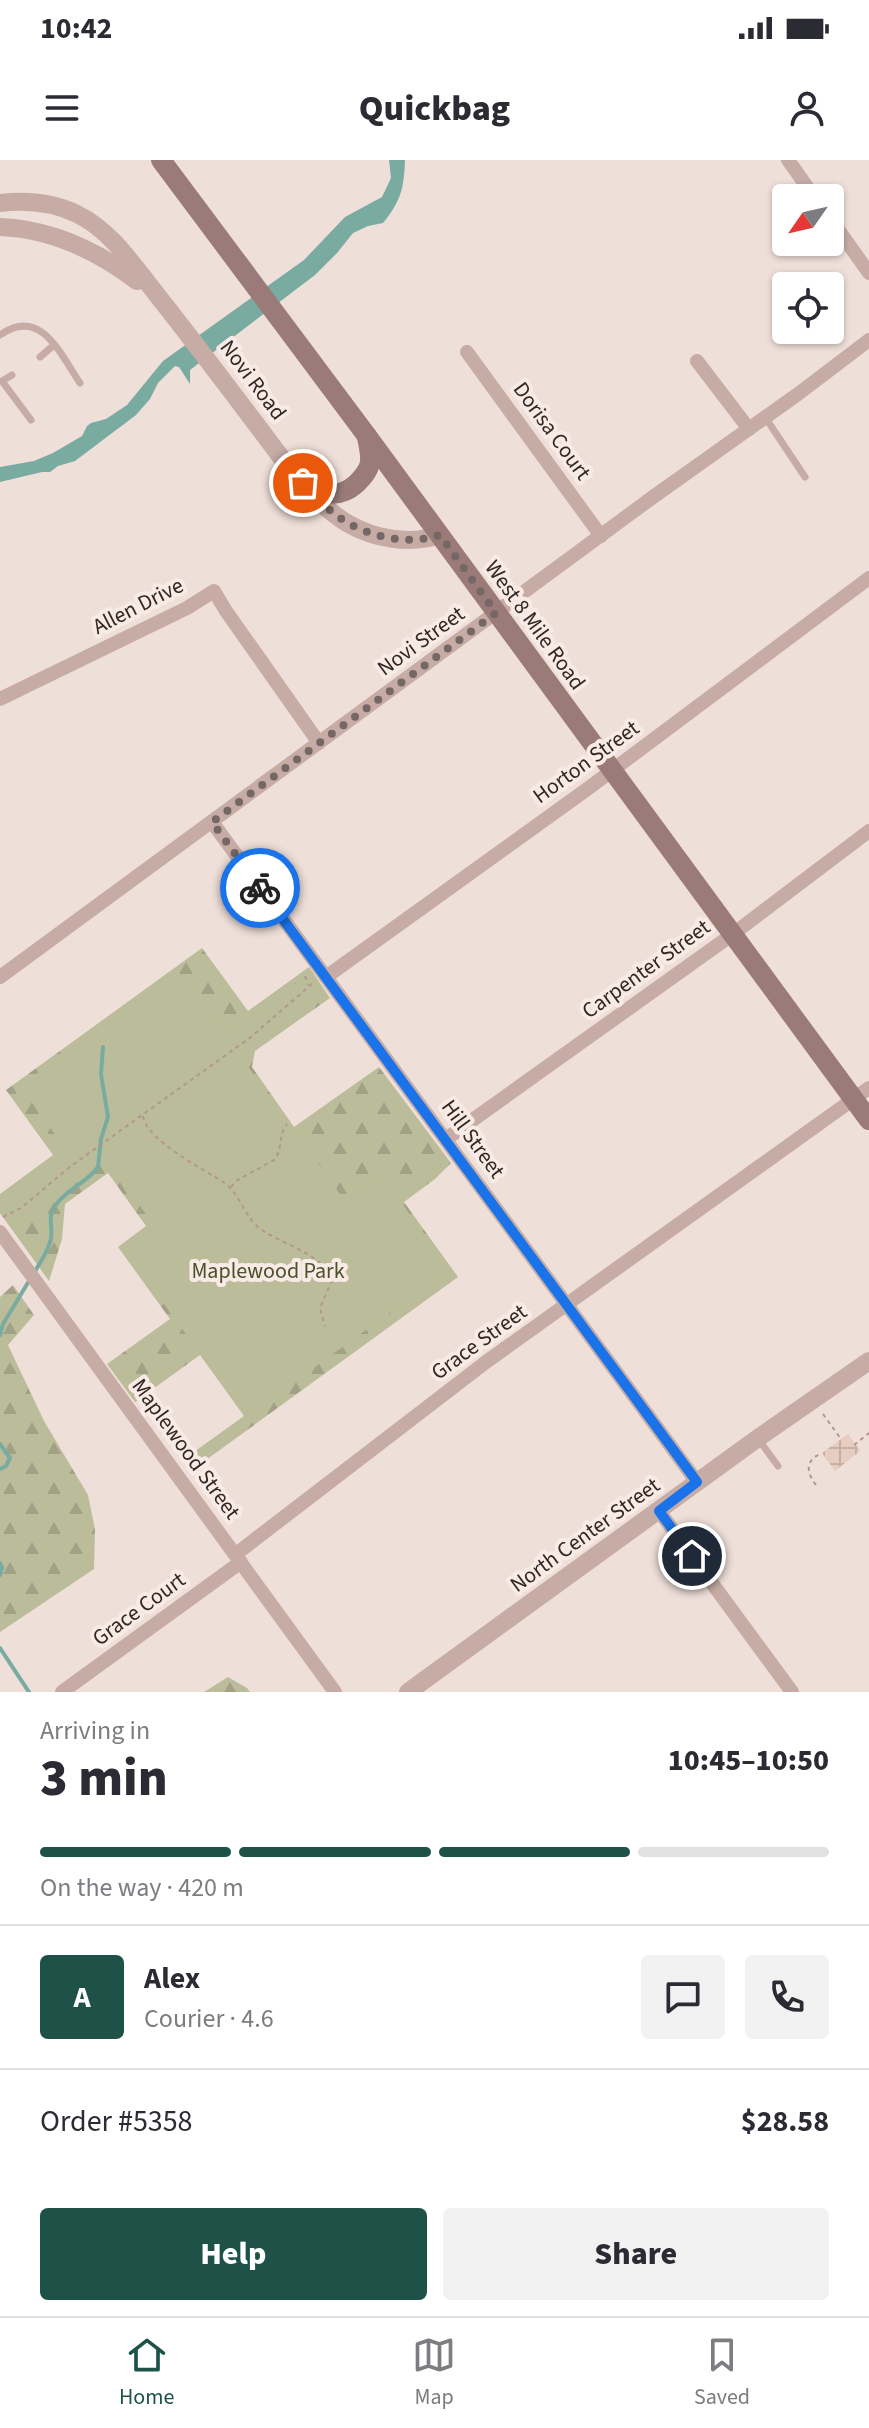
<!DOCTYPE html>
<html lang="en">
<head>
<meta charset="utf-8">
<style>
  :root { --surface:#fff; --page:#f2f2f3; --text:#2b2b33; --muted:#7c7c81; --line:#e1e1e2; --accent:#1e5248 }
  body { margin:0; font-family:"Source Sans 3",sans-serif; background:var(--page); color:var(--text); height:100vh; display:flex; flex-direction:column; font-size:30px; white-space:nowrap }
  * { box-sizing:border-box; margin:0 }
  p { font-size:26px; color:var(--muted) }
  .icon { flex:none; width:44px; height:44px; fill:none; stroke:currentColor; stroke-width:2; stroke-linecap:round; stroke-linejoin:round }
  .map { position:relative; height:1532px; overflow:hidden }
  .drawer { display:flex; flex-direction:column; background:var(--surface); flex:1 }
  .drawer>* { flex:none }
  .needle { width:52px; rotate:236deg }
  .controls { position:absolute; left:772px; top:24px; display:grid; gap:16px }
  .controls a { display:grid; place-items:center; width:72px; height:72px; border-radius:8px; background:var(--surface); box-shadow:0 2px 6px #0004; font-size:40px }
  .pin { position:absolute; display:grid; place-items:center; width:68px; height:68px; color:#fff; margin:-34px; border:4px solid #fff; border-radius:50%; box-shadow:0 2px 8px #0007 }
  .courier { position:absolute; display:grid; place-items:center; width:80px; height:80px; margin:-40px; border:6px solid #1a73e8; border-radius:50%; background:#fff; color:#222; box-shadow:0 2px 10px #0007 }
  .head em { font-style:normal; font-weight:800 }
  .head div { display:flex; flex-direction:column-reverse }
  .head { display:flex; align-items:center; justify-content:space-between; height:136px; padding:0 40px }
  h1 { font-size:52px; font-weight:800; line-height:60px }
  .bar { display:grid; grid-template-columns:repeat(4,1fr); gap:12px 8px; align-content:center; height:96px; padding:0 40px }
  .bar i { height:10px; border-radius:6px; background:var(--line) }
  .bar .selected { background:var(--accent) }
  .bar p { grid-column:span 4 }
  .line { display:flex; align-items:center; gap:20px; padding:0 40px; border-top:2px solid var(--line) }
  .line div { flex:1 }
  .round { display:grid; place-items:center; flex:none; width:84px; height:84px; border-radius:8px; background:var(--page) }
  .button { display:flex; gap:16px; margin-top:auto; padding:16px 40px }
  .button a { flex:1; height:92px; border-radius:8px; background:var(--accent); color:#fff; font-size:32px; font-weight:800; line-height:92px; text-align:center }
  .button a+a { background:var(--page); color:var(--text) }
  .status { display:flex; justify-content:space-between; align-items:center; height:56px; padding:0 40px; background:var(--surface); direction:ltr }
  .status svg { height:22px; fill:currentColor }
  header { display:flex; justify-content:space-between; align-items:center; height:104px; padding:0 40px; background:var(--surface); font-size:36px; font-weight:800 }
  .dock { display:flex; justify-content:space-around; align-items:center; height:112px; border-top:2px solid var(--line); background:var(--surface); font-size:22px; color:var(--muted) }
  .dock a { display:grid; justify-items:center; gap:4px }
  .dock .selected { color:var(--accent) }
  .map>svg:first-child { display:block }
  .forest { fill:url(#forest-firs) }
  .green { fill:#bbbd9a }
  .plaza { fill:url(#plaza-grid) }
  .water { fill:#79aba0 }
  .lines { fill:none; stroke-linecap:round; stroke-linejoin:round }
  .stream { stroke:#79aba0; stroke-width:4 }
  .path { stroke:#b29690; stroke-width:2; stroke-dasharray:4 4; stroke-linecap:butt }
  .service { stroke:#c6aca5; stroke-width:7 }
  .minor { stroke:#c6aca5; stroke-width:14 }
  .tertiary { stroke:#c6aca5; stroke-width:18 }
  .secondary { stroke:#9a7b77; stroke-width:20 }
  .done { stroke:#756765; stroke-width:8; stroke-dasharray:0 14.4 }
  .route { stroke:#1a73e8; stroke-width:10 }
  .labels { text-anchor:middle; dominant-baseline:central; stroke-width:8; stroke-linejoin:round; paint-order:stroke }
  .street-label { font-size:22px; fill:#332726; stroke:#f8eae4 }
  .park-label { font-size:22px; fill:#4c502b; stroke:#f8eae4 }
</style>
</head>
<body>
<div class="status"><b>10:42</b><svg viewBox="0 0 49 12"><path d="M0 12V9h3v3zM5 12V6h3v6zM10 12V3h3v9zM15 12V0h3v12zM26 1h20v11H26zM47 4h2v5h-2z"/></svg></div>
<header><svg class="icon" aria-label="menu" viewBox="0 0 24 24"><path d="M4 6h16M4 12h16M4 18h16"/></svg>Quickbag<svg class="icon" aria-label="person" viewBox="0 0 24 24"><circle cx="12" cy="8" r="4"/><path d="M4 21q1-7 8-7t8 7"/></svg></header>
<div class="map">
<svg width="869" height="1532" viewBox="0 0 869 1532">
  <defs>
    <pattern id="forest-firs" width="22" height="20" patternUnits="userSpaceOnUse" patternTransform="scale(2)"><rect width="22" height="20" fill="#bbbd9a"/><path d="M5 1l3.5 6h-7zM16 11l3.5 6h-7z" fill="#a1a285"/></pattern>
    <pattern id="plaza-grid" width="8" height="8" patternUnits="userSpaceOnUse" patternTransform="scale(2)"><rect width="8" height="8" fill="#e7ccc0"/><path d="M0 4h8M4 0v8" fill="none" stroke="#c7afa5"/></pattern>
  </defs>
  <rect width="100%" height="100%" fill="#efdfd9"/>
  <g class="forest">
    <polygon points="202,788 248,851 309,807 330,838 255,891 252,907 294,967 379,907 451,1003 435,1019 404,1042 458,1117 199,1305 191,1294 244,1256 200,1195 135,1242 107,1204 170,1159 118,1087 146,1066 108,1013 65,1044 62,1079 49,1121 0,1053 0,1034 53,995 6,930"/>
    <polygon points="13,1125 34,1155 8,1185 44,1261 88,1335 95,1369 94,1409 0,1472 0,1137"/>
    <polygon points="228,1517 247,1528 250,1532 204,1532"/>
  </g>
  <polygon class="green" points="177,812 223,876 312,812 327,834 241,897 345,1041 381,1015 450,1109 246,1257 125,1090 155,1067 107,1000 12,1069 0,1053 0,1039 67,991 20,926"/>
  <polygon class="plaza" points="848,1274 860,1291 835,1311 822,1293"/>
  <path class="water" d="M389,0H405C404,28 401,41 383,63L368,66L353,73L337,93L315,115L190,210V224L179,207L175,206L158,223L150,239L136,255L75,301L58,306L50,312H42L0,322V307L34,301L53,293L82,276L87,266L91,263L106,259L127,245L163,201L304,100L345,57L382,37L391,18Z"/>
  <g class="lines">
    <g class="stream">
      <path d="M34,1113C40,1102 49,1091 51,1078C53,1066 47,1058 55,1046C66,1029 87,1023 98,1007L101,979L108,957L101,914L103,887"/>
      <polyline points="0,1175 3,1164 29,1121"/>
      <polyline points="0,1284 10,1298 6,1306 0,1309"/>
      <polyline points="0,1403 2,1408 0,1415"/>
      <polyline points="0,1488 29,1532"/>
    </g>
    <g class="path">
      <polyline points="305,816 308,825"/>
      <path d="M143,956C146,980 203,1009 223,1022C241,1034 244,1058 262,1070C285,1086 320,1092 332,1120L320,1148L325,1166"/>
      <path d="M231,1027L236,1021L274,1000C283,990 278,975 287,964"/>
      <polyline points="3,1057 21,1048 71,1006 251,877 314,822"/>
      <polyline points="823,1254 841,1279"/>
      <polyline points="854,1285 869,1273"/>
      <path d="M816,1325C806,1312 805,1300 822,1293"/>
    </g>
    <g class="service">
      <path d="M0,175C41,146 60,194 80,223"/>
      <polyline points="40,197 54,185"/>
      <polyline points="12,215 2,221 31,260"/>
      <polyline points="765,257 805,317"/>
      <polyline points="759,1280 778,1306"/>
    </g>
    <g class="minor">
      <polyline points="788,0 815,38"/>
      <polyline points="830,58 869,113"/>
      <polyline points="467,192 601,376"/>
      <polyline points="697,201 749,269"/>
      <polyline points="0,539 187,448 214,431 226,451 319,583"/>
      <polyline points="212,662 697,1322"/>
      <polyline points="0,817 653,337 798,234 869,180"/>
      <polyline points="326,817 590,627 869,418"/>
      <polyline points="446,979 733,774 869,671"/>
      <polyline points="0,1072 335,1532"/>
      <polyline points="659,1351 792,1532"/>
      <polyline points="236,1394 486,1202 869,928"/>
      <polyline points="62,1532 241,1402"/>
    </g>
    <g class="tertiary">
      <path d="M0,43C27,40 52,42 77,54C108,69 129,99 150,126C185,170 219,215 253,260C280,295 308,339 347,363C374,379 410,385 440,375"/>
      <path d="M0,67C52,69 96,90 137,121"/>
      <polyline points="408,1532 758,1278 869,1201"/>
    </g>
    <g class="secondary">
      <polyline points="161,0 367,276 869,960"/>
      <path d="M303,323C323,333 338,340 356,324C362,318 369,311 370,302C371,294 368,284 367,276"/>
    </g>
  </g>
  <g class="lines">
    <path class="done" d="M260,728L212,662L496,453L440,375C404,387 359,375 331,351C321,343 312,332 303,323"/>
    <polyline class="route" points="260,728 697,1322 659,1351 692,1396"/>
  </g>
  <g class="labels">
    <g class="street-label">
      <text transform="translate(253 220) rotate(53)">Novi Road</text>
      <text transform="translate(552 271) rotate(54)">Dorisa Court</text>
      <text transform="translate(138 446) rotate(-27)">Allen Drive</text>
      <text transform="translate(535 465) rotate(54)">West 8 Mile Road</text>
      <text transform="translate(421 481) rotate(-36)">Novi Street</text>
      <text transform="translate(586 602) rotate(-36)">Horton Street</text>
      <text transform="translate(646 809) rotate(-36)">Carpenter Street</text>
      <text transform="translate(473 979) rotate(54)">Hill Street</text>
      <text transform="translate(479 1182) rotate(-36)">Grace Street</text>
      <text transform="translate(186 1289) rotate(54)">Maplewood Street</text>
      <text transform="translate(585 1375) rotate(-36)">North Center Street</text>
      <text transform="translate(139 1449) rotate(-36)">Grace Court</text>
    </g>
    <g class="park-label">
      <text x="268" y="1111">Maplewood Park</text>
    </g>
  </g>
</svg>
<div class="controls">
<a><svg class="needle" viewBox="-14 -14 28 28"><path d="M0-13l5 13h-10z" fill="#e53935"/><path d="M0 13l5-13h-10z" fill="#7c7c81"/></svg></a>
<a><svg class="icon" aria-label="locate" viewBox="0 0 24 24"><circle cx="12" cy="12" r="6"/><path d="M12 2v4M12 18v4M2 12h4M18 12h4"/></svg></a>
</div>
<div class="pin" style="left:303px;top:323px;background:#ea580c"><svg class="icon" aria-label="bag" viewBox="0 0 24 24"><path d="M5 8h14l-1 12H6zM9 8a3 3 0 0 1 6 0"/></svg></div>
<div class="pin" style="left:692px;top:1396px;background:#1f2937"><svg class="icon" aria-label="home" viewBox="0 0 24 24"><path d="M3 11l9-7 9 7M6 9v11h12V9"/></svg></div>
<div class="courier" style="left:260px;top:728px"><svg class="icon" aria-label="bike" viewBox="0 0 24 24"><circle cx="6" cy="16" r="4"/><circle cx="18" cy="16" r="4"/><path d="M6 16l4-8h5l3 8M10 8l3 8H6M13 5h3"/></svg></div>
</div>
<section class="drawer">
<div class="head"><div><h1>3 min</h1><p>Arriving in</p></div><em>10:45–10:50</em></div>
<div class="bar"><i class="selected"></i><i class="selected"></i><i class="selected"></i><i></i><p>On the way · 420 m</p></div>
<div class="line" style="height:144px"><b class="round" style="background:var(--accent);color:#fff">A</b><div><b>Alex</b><p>Courier · 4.6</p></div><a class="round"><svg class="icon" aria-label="chat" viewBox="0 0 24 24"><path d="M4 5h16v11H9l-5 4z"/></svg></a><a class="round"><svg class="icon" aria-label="phone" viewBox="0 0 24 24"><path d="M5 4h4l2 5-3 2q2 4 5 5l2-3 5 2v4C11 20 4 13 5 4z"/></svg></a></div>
<div class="line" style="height:104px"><div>Order #5358</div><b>$28.58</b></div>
<div class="button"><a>Help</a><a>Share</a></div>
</section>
<nav class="dock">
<a class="selected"><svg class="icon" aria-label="home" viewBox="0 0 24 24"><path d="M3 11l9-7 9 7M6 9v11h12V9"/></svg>Home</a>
<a><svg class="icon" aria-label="map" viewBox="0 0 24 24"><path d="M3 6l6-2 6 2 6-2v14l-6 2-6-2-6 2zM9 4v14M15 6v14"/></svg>Map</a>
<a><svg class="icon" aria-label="saved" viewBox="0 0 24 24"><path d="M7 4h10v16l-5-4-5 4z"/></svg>Saved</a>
</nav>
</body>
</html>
